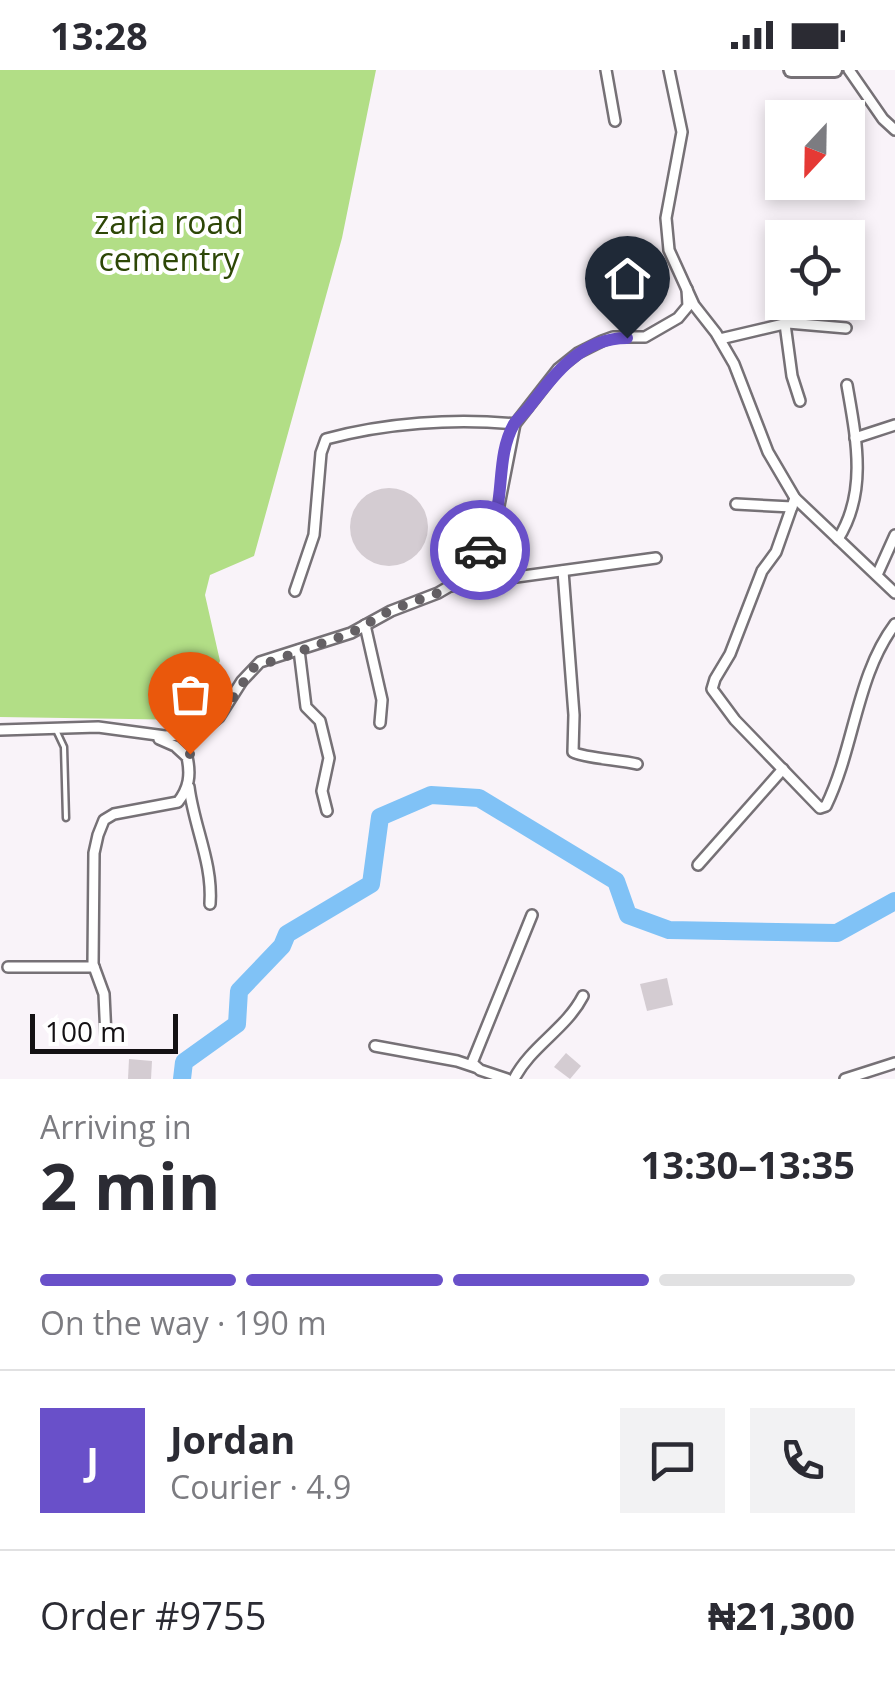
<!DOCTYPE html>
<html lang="en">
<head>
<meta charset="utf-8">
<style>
  :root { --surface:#fff; --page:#f2f2f3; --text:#2b2b33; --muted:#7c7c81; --line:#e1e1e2; --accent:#6950c9 }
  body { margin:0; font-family:"Open Sans",sans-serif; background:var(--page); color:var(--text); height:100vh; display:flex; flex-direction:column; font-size:38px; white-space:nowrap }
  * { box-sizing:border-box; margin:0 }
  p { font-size:32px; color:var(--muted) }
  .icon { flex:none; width:55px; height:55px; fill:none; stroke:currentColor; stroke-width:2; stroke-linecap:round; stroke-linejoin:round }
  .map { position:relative; height:1009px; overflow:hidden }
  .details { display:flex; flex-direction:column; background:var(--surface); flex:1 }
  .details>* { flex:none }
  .needle { width:65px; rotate:202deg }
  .tools { position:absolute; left:765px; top:30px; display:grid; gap:20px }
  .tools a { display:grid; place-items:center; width:100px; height:100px; border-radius:0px; background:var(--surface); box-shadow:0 5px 15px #0003; font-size:50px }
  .scale { position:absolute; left:30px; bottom:25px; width:148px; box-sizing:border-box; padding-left:10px; border:5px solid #141114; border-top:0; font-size:28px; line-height:35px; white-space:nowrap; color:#141114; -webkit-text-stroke:8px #fff; paint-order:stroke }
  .pin { position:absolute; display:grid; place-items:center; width:85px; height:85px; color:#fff; margin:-102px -42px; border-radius:50% 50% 50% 0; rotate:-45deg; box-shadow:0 0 10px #0007 }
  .pin .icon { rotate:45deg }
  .courier { position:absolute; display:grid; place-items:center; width:100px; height:100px; margin:-50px; border:8px solid #6950c9; border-radius:50%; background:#fff; color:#222; box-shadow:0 2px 12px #0007 }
  .summary em { font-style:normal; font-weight:700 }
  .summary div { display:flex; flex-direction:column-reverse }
  .summary { display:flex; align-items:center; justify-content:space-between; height:170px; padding:0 40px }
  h1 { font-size:65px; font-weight:700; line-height:75px }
  .bar { display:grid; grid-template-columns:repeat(4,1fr); gap:15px 10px; align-content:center; height:120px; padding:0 40px }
  .bar i { height:12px; border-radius:8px; background:var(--line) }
  .bar .on { background:var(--accent) }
  .bar p { grid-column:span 4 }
  .line { display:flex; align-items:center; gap:25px; padding:0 40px; border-top:2px solid var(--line) }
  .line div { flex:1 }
  .round { display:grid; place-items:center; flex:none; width:105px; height:105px; border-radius:0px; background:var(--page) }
  .status { display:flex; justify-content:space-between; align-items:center; height:70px; padding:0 50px; background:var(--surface); direction:ltr }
  .status svg { height:28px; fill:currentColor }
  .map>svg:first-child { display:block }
  .green { fill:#b2de86 }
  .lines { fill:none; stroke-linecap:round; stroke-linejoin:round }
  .river { stroke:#80c2f6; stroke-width:18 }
  .building { fill:#d4ccd2 }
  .lane-casing { stroke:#767176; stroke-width:9 }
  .street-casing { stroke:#767176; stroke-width:14 }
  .secondary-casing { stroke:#767176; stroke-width:18 }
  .lane { stroke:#fff; stroke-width:4 }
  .street { stroke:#fff; stroke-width:9 }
  .secondary { stroke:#fff; stroke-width:12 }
  .done { stroke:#646064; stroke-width:10; stroke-dasharray:0 18 }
  .route { stroke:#6950c9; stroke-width:12 }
  .labels { text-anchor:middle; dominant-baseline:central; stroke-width:8; stroke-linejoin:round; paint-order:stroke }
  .park-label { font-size:32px; fill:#2d4706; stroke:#fff }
</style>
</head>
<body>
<div class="status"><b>13:28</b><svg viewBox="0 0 49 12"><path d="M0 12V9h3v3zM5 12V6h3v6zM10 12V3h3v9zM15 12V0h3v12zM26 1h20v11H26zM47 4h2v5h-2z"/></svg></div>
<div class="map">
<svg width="895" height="1009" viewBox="0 0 895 1009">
  <rect width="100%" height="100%" fill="#f9f3f9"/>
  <polygon class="green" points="0,0 376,0 342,168 254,486 210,505 205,525 220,591 194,650 0,647"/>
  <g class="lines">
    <polyline class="river" points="182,1009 184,992 237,954 239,921 282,876 287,864 371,814 380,747 431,725 479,728 616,811 628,845 669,860 837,863 895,831"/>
  </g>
  <g class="building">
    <circle cx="389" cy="457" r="39"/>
    <polygon points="667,908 673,935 647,941 640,914"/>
    <polygon points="566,983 581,996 570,1009 554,997"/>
    <polygon points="129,989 152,991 151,1009 128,1009"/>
  </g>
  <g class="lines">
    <g class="lane-casing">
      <polyline id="lane" points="56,660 64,677 66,748"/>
    </g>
    <g class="street-casing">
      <g id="street">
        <polyline points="606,0 615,51"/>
        <polyline points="669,0 682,62 666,148 669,180 694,235 716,263 734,294 768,382 795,428 895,523"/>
        <polyline points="849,0 883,49 895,60"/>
        <polyline points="785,254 792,306 800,331"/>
        <polyline points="720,269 788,253 846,258"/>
        <polyline points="855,368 895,355"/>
        <path d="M795,428L776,482L762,501L730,584L715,609L712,619L735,650L820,738L826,736C855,676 856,606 895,554"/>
        <polyline points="736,434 792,437"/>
        <path d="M838,469C868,422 856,367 847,315"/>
        <path d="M563,501L574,645L573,682C583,688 621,690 637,694"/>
        <polyline points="877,505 895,465"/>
        <polyline points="450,516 656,488"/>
        <path d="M295,521L314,465L321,383L326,369C385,353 454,348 515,354"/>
        <polyline points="365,555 382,630 380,653"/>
        <polyline points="299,580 306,637 320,651 329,688 322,721 327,741"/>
        <polyline points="0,660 98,657 165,666 198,664 219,647 242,611 260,592 351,563 391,541 438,523 450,516 494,461 515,354 558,299 578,283 602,271 613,267 645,267 678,248 688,236 687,219"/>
        <path d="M189,717C194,757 213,793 210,834"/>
        <polyline points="698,795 783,699"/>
        <polyline points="8,897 94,897"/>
        <path d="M106,967L104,924L93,894L94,783L98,765L104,750L114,744L178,732C189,718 191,705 187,687L175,676L159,669"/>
        <polyline points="375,976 457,991 475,997"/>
        <polyline points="507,1009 480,1000 472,993 532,845"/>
        <path d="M514,1009C531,976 566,959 583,926"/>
        <polyline points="845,1009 895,993"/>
      </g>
    </g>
    <g class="secondary-casing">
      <polyline id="secondary" points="791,0 835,0"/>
    </g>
    <use href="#lane" class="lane"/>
    <use href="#street" class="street"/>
    <use href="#secondary" class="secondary"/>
  </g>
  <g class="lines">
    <polyline class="done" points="190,684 200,666 219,648 253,598 351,563 391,540 438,523 450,516 480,480"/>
    <path class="route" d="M480,480C510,443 492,393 514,354C518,348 526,342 530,336C555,303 582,268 627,268"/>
  </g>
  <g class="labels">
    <g class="park-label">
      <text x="169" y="151">zaria road<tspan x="169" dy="37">cementry</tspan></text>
    </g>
  </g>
</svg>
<div class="tools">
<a><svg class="needle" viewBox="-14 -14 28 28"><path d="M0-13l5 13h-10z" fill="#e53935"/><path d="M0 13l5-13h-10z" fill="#7c7c81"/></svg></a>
<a><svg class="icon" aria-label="locate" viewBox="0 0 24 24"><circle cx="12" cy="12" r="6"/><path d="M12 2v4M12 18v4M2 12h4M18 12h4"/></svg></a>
</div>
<div class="scale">100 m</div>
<div class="pin" style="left:190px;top:684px;background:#ea580c"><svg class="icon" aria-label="bag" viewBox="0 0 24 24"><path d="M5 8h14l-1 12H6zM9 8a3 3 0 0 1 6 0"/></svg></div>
<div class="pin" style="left:627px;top:268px;background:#1f2937"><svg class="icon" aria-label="home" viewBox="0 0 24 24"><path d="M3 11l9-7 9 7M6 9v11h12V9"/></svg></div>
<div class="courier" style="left:480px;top:480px"><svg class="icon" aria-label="car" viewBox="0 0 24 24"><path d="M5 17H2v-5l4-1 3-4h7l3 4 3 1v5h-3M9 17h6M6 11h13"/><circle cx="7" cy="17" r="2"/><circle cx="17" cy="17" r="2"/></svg></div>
</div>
<section class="details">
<div class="summary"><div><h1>2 min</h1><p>Arriving in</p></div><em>13:30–13:35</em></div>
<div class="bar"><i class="on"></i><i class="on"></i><i class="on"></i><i></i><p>On the way · 190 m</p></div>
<div class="line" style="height:180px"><b class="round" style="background:var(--accent);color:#fff">J</b><div><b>Jordan</b><p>Courier · 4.9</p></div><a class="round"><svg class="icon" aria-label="chat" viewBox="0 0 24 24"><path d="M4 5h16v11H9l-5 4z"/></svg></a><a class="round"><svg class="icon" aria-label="phone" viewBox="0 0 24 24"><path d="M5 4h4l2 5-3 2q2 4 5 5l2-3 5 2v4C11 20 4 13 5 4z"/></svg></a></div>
<div class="line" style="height:130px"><div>Order #9755</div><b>₦21,300</b></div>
</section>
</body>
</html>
